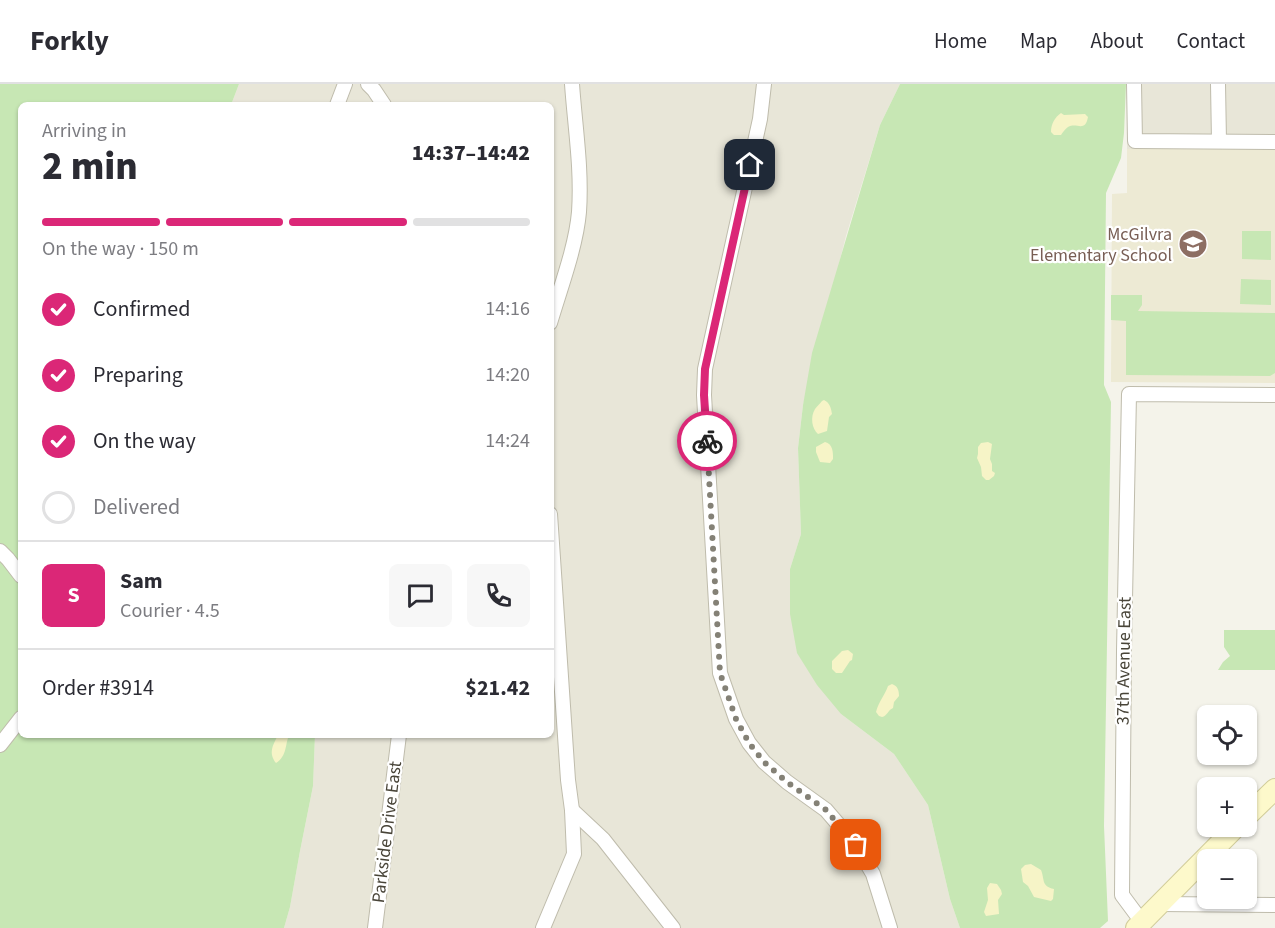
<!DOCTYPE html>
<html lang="en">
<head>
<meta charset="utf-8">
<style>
  :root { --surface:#fff; --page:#f7f7f7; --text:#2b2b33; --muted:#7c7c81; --line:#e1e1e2; --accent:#db2777 }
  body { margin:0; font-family:"Source Sans 3",sans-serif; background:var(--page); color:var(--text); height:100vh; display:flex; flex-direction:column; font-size:22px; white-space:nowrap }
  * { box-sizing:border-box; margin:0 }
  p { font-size:20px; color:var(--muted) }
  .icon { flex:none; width:33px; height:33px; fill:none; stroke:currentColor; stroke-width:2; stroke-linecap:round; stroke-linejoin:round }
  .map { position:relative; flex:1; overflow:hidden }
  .side { position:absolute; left:18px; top:18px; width:536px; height:636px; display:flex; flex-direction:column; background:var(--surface); border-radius:9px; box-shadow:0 2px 4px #0004 }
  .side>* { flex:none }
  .controls { position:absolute; left:1197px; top:621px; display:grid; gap:12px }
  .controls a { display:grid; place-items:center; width:60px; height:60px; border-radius:9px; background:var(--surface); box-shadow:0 2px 4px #0004; font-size:30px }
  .pin { position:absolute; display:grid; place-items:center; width:51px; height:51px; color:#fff; margin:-26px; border-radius:12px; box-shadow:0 3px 9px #0006 }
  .courier { position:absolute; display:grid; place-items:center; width:60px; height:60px; margin:-30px; border:4px solid #db2777; border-radius:50%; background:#fff; color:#222; box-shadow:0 2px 8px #0007 }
  .head em { font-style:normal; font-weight:800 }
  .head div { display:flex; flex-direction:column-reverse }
  .head { display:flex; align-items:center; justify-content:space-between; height:102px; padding:0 24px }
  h1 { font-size:39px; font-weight:800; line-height:45px }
  .bar { display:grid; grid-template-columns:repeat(4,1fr); gap:9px 6px; align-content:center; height:72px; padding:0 24px }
  .bar i { height:8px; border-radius:4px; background:var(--line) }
  .bar .selected { background:var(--accent) }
  .bar p { grid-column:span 4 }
  .line { display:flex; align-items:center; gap:15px; padding:0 24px; border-top:2px solid var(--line) }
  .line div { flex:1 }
  .round { display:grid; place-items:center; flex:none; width:63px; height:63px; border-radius:9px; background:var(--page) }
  ol { padding:0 24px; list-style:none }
  li { display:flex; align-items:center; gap:18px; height:66px }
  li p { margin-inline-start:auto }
  li .icon { padding:6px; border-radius:50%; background:var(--accent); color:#fff; stroke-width:4 }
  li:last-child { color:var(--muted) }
  li i { width:33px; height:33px; border:3px solid var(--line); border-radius:50% }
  header { display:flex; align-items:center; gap:36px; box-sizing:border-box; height:84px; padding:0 30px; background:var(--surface); border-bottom:2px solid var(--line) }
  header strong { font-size:28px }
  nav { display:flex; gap:33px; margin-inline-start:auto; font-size:21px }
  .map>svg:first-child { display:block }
  .residential { fill:#e8e6d8 }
  .education { fill:#edead4 }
  .green { fill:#c7e7b4 }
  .sand { fill:#f6f4c7 }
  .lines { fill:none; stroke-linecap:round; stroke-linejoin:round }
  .street-casing { stroke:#bfbcac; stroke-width:16 }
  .secondary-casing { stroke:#d2cd9b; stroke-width:22 }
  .street { stroke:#fff; stroke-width:14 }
  .secondary { stroke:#fdf9cb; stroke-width:20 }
  .done { stroke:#848176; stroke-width:6; stroke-dasharray:0 10.8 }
  .route { stroke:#db2777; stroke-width:8 }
  .labels { text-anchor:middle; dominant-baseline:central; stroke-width:4.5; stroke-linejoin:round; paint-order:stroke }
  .education-label { font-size:18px; fill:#785e54; stroke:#fff; text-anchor:end }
  .street-label { font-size:18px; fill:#484438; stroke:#fff }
</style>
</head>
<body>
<header>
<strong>Forkly</strong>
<nav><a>Home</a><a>Map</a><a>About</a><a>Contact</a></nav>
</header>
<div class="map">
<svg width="1275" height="844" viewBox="0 0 1275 844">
  <rect width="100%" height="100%" fill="#f4f3ea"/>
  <g class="residential">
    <polygon points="239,0 900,0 880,41 846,152 803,321 798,364 801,450 790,485 841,630 894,670 928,721 950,815 960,844 284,844 290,823 300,767 313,702 315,651 550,651 550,21 231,21"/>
    <rect x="1127" y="0" width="148" height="65"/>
  </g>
  <polygon class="education" points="1127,65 1275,65 1275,299 1111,298 1112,110 1127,109"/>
  <g class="green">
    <polygon points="0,0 239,0 231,21 21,21 21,651 315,651 313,702 300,767 290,823 284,844 0,844"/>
    <polygon points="900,0 1126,0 1124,49 1121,74 1106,109 1104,301 1111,318 1104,742 1108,837 1100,844 960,844 950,815 928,721 894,670 841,630 817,601 797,569 790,530 790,485 801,450 798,364 803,321 812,269 880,41"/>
    <polygon points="1242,147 1271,147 1271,176 1242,175"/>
    <polygon points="1241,195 1271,196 1271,221 1240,220"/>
    <polygon points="1111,211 1142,211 1142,221 1138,227 1275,229 1275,289 1270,292 1126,291 1126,237 1111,236"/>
    <polygon points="1224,546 1275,546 1275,586 1218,586 1223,578 1230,572 1224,563"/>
  </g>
  <g class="sand">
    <path d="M1061,29L1064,31L1085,30L1088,33C1085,49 1077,38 1068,43C1065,45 1063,48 1061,51H1054L1051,48C1051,40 1055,33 1061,29Z"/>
    <path d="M824,316C830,319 831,324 832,330L829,333L827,347L818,350C812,345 810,333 815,325C817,322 820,320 822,317Z"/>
    <path d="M825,358C833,360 833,368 833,375L830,379L820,378L816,368V363Z"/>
    <polygon points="981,359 988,358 992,360 990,375 992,380 992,387 995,389 994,392 989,396 986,396 982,392 981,383 977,374 978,370 978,363"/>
    <polygon points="848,566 853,570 852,576 850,577 842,589 836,589 832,585 832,577 842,567"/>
    <path d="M892,600C898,602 899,607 899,612L894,618L893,624C888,626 887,632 882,633L879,632L876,628C879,617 885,611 888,602Z"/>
    <path d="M278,651H289C285,661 287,672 276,679C268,669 273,661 278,651Z"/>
    <path d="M1031,780L1041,786C1045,796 1041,802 1054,805L1053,815L1051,817L1034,813L1028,802L1023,798L1021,785L1025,781Z"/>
    <polygon points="990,799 997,800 1001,806 1002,810 998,816 999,830 986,832 984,828 988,816 987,804"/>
  </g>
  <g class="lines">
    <g class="street-casing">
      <g id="street">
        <polyline points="368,0 374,6 384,21"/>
        <polyline points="764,0 760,35 705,285 704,311 720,589 736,635 749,659 764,678 787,698 826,726 856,761 873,790 890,844"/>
        <polyline points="1134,0 1135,57 1275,58"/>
        <polyline points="1218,0 1219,57"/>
        <polyline points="337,21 345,0"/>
        <path d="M550,239C560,205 576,163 579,128C582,85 575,43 572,0"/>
        <polyline points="0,467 8,475 21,492"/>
        <polyline points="0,661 21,634"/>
        <polyline points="572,726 603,755 673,844"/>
        <polyline points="1160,820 1275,821"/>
        <polyline points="1142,838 1122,811 1124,567 1129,310 1275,311"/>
        <polyline points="375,844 399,651"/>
        <polyline points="543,844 574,770 572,726 568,696 550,430"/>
      </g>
    </g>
    <g class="secondary-casing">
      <g id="secondary">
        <polyline points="1246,733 1275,705"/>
        <polyline points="1136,844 1237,742"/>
      </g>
    </g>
    <use href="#street" class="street"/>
    <use href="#secondary" class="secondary"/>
  </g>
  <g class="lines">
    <polyline class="done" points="707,357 720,589 736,635 749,659 764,678 787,698 826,726 856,761"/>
    <polyline class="route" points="707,357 704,311 705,285 750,81"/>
  </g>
  <defs>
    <g id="school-disc" transform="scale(1.5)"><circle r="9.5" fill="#8d6e63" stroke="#fff"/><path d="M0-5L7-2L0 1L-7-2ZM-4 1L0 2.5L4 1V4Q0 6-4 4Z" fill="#fff"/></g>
  </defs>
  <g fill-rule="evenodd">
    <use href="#school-disc" x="1193" y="160"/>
  </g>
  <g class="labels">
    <g class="education-label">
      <text x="1172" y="150">McGilvra<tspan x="1172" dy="21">Elementary School</tspan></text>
    </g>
    <g class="street-label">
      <text transform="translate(1124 577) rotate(-89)">37th Avenue East</text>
      <text transform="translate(387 748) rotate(-83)">Parkside Drive East</text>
    </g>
  </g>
</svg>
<div class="controls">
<a><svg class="icon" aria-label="locate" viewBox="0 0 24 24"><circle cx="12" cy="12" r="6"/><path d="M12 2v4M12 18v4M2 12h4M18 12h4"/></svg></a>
<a>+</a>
<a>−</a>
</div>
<div class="pin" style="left:856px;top:761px;background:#ea580c"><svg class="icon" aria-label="bag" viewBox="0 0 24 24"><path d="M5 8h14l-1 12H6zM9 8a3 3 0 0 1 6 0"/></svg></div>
<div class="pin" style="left:750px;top:81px;background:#1f2937"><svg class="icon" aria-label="home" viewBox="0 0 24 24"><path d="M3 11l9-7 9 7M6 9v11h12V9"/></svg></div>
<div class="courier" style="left:707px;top:357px"><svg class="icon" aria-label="bike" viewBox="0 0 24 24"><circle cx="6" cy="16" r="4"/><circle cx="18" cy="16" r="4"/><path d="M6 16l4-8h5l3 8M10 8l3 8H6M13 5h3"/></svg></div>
<section class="side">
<div class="head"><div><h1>2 min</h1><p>Arriving in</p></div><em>14:37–14:42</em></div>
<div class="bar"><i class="selected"></i><i class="selected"></i><i class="selected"></i><i></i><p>On the way · 150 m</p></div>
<ol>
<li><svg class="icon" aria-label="check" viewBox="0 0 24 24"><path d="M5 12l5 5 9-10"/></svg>Confirmed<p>14:16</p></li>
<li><svg class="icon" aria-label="check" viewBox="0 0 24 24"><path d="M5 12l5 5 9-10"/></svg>Preparing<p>14:20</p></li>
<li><svg class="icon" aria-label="check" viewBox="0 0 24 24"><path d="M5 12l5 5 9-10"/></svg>On the way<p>14:24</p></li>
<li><i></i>Delivered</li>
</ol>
<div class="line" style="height:108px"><b class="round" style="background:var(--accent);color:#fff">S</b><div><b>Sam</b><p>Courier · 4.5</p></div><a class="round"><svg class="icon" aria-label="chat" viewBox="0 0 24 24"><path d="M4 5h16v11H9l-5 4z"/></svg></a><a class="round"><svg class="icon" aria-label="phone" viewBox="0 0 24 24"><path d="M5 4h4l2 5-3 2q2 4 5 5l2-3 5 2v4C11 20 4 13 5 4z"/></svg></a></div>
<div class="line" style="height:78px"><div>Order #3914</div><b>$21.42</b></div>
</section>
</div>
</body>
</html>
